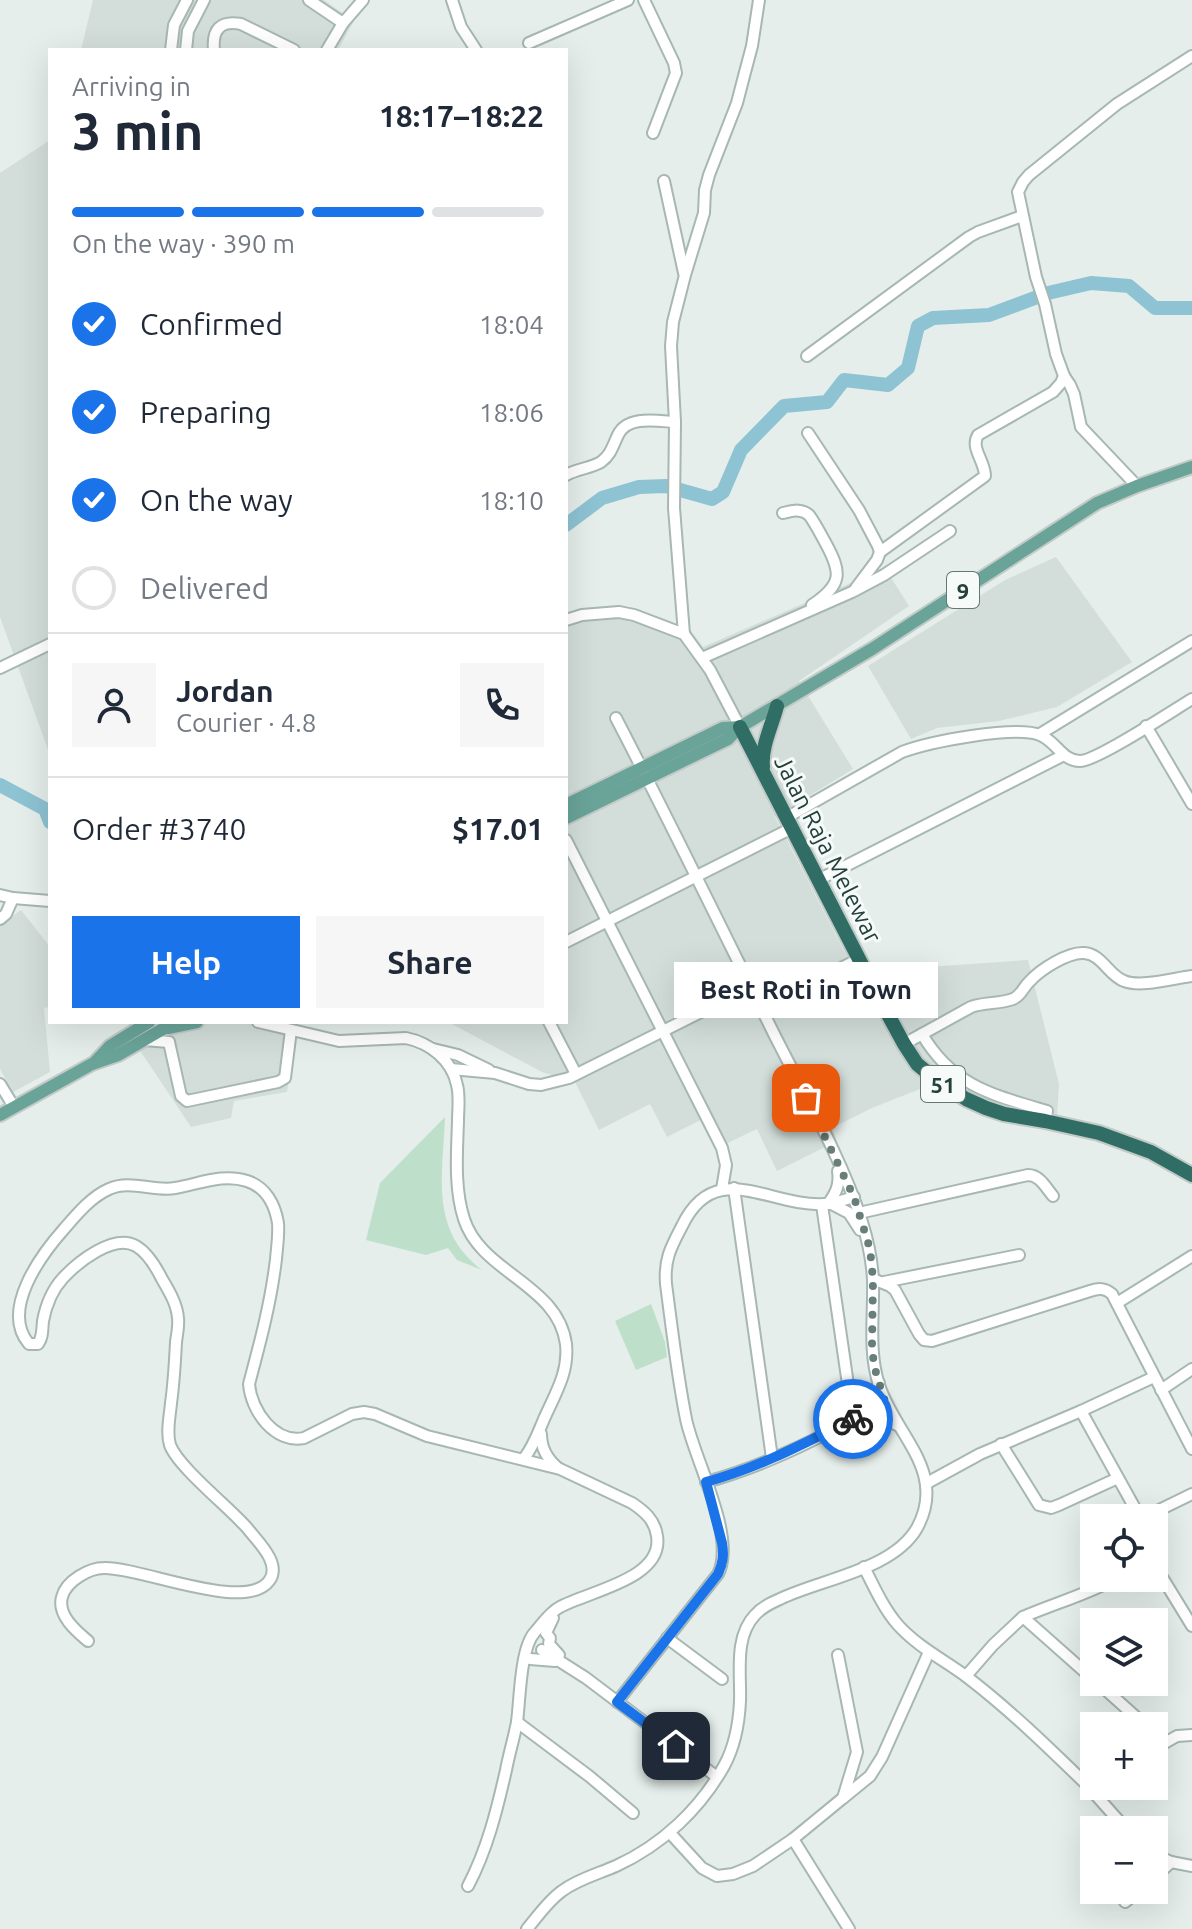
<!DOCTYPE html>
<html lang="en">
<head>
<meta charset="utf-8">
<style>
  :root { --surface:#fff; --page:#f6f6f7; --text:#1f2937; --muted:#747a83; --line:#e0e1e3; --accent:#1a73e8 }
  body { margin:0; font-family:Ubuntu,sans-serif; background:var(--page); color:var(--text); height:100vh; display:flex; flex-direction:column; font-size:30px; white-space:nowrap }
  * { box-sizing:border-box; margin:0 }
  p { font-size:26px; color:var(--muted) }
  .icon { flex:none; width:44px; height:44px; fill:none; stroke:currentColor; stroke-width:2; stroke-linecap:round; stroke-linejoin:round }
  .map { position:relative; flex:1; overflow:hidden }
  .sheet { position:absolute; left:48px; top:48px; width:520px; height:976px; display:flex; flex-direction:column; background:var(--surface); border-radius:0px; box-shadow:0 8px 32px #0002 }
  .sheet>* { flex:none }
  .buttons { position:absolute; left:1080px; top:1504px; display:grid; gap:16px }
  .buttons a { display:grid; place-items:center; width:88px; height:88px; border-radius:0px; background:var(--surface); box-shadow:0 8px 32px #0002; font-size:40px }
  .pin { position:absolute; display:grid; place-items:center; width:68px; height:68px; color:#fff; margin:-34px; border-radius:16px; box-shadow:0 4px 12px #0006 }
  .courier { position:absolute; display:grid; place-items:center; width:80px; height:80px; margin:-40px; border:6px solid #1a73e8; border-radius:50%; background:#fff; color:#222; box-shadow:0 2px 10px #0007 }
  .bubble { position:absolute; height:56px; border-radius:0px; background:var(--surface); box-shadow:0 8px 32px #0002; font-size:26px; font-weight:600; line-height:56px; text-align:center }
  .overview em { font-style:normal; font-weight:600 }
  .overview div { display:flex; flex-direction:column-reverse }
  .overview { display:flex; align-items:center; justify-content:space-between; height:136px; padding:0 24px }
  h1 { font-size:52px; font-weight:600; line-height:60px }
  .bar { display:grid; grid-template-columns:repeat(4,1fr); gap:12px 8px; align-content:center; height:96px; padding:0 24px }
  .bar i { height:10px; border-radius:6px; background:var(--line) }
  .bar .selected { background:var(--accent) }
  .bar p { grid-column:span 4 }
  .line { display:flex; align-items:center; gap:20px; padding:0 24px; border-top:2px solid var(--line) }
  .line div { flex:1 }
  .round { display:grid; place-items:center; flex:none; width:84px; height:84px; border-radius:0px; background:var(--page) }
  ol { padding:0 24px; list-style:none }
  li { display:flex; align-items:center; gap:24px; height:88px }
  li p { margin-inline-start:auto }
  li .icon { padding:8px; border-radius:50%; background:var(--accent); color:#fff; stroke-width:4 }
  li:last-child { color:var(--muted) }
  li i { width:44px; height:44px; border:4px solid var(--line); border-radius:50% }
  .action { display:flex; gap:16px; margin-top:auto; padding:16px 24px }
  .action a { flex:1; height:92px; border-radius:0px; background:var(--accent); color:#fff; font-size:32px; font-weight:600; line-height:92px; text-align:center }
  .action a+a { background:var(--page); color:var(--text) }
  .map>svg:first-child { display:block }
  .built { fill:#d3deda }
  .green { fill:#bedfca }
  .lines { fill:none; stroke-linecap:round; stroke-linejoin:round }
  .river { stroke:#8ec3d3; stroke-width:14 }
  .minor-casing { stroke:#a7b7b3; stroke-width:14 }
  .major-casing { stroke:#c2cac8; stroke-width:16 }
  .highway-casing { stroke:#c2cac8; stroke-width:18 }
  .minor { stroke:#fff; stroke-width:10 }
  .major { stroke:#6aa499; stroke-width:12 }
  .highway { stroke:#2f6d65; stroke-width:14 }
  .done { stroke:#687e79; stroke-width:8; stroke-dasharray:0 14.4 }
  .route { stroke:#1a73e8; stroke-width:10 }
  .labels { text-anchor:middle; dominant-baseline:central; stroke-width:6; stroke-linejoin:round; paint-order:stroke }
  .shield { fill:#f6faf8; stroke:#637874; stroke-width:2 }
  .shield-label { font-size:22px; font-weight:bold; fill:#24413b }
  .street-label { font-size:24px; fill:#24413b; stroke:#f6faf8 }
</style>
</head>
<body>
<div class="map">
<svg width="1192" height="1929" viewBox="0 0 1192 1929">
  <rect width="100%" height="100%" fill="#e5eeeb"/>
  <g class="built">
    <polygon points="93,0 324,0 354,21 338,50 81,50"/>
    <polygon points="50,140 50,755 0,617 0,173"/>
    <polygon points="1056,557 1132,662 1057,707 999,721 937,728 911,739 868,666 1005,580"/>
    <polygon points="885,568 909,606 799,681 853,769 775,817 855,972 1028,960 1059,1084 1057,1116 1011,1107 983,1098 948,1079 925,1087 872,1108 832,1128 837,1141 777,1171 757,1129 717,1148 703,1119 667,1137 650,1104 599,1130 575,1082 542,1072 448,1022 566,1022 566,613 620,605 672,624 689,628 703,647"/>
    <polygon points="21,910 50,947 50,1007 44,1008 50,1072 13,1092 0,1069 0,925"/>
    <polygon points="132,1022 297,1022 287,1092 234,1101 231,1118 191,1127 141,1052 127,1026"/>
  </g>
  <g class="green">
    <path d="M445,1117C443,1175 429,1230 482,1270L457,1260L448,1248L426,1255L366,1240L380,1183Z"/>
    <polygon points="651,1304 665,1342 667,1357 636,1370 615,1321"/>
  </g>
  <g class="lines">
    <g class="river">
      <polyline points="566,525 602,498 639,487 666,486 712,499 723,492 741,450 784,406 827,402 844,380 888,385 908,368 918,326 933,318 989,315 1048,293 1091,283 1129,286 1155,308 1192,308"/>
      <polyline points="0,785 45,809 50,822"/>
    </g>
    <g class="minor-casing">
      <g id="minor">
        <polyline points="309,0 343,23"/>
        <polyline points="452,0 461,27 476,50"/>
        <polyline points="644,0 674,63 676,73 653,133"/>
        <polyline points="529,43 628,0"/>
        <polyline points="171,50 174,25 187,0"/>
        <polyline points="186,50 188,31 204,0"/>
        <path d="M214,50C212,30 220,20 241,24L294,50"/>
        <polyline points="327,50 343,23 363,0"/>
        <polyline points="664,181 684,273"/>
        <polyline points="807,356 969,237 978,232 1022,216"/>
        <polyline points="1064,376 1070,385 1074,394 1081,427 1137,486"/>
        <polyline points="808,433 859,510 878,546 880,552 877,560 856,588"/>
        <path d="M566,475C577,469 591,468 601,462C611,455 613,445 618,435C627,415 658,421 675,422"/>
        <path d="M783,513C793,511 801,508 809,515C815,523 820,533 825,542C842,573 843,584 812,605"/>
        <path d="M880,552L985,476C985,461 970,448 978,435L1053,392L1061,383L1064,376L1056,354L1045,304L1036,277L1018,192L1023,182L1029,175L1117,104L1192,56"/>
        <polyline points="566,620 582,615 619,612 634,615 684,634 710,670 740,727"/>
        <polyline points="684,634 674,508 675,422 671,346 673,322 685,275 704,213 705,190 709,175 737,103 744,76 752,46 759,0"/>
        <polyline points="702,658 852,592 884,575 950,531"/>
        <polyline points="0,668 50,644"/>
        <polyline points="1146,726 1192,804"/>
        <polyline points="1040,734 1192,641"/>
        <path d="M786,818L902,752C929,742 1015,725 1040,735C1056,741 1062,761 1080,761C1097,761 1172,711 1192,699"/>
        <polyline points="566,840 722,1148 726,1165 722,1189"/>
        <polyline points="818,880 1064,755"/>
        <polyline points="0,895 13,898 50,901"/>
        <polyline points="0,919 6,914 13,898"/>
        <polyline points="566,942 792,828"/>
        <polyline points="762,1008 859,959"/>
        <path d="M258,1022L339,1041L406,1038C430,1043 452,1060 457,1085C460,1096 458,1110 458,1121C457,1153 454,1188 464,1219C481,1273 558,1284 566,1344C569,1373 555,1394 544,1419C538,1433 534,1445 525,1457"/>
        <polyline points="549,1022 576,1074"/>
        <path d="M922,1034C952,1086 993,1095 1047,1111L1045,1121"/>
        <polyline points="144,1040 169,1042 181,1096 187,1101 278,1082 285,1078 291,1030"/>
        <path d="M904,1044L971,1007C984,1002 1000,1004 1013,999C1022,995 1023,987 1030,981C1041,969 1068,952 1084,953C1102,954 1108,975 1124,981C1141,988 1174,978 1192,976"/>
        <polyline points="433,1049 458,1055 489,1070"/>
        <polyline points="451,1069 495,1073 529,1084 541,1085 569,1078 751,987"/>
        <polyline points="0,1084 14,1107"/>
        <polyline points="734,1188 772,1458"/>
        <polyline points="830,1203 849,1213 860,1230"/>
        <path d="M828,1204C836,1193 840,1185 838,1171"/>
        <polyline points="822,1205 853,1419"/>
        <path d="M859,1213L1028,1175C1040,1175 1046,1188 1053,1196"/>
        <path d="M873,1279L890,1286L895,1290L919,1334L924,1340L932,1341L1090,1291C1099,1288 1105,1288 1112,1294L1192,1449"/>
        <polyline points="884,1282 1019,1255"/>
        <polyline points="1117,1303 1192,1256"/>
        <polyline points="1161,1390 1192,1369"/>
        <polyline points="869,1411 897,1425"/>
        <polyline points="1081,1411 1137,1512 1142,1516 1151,1514 1192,1494"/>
        <polyline points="866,1412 879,1383"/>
        <path d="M541,1434C541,1449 547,1459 558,1468"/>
        <polyline points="1001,1444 1039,1505 1051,1508 1059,1505 1118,1478"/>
        <path d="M706,1482C769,1465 829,1433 885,1402"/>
        <polyline points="927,1483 980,1454 1081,1411 1154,1377"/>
        <polyline points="1154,1564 1192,1626"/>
        <path d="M864,1567C874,1587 884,1609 898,1625C918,1647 944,1660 967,1677C1010,1710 1048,1747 1086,1784L1094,1782"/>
        <path d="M1023,1617C1055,1603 1086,1595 1117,1578"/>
        <polyline points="553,1618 546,1633 550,1638 549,1644 559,1655"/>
        <polyline points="667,1638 722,1679"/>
        <path d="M88,1641C76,1631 57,1615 62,1597C66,1581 89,1568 104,1568C141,1567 245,1613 269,1581C282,1564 258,1542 248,1529C230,1508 178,1467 170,1445C166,1432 170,1416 171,1403C174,1382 175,1362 176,1342C177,1334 179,1326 178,1318C177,1304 169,1291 162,1279C156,1267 148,1253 136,1246C114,1233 78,1262 63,1278C52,1290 46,1305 43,1321C42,1330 43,1337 38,1344H29C0,1310 41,1255 64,1229C77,1214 91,1197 109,1189C130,1179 154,1192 175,1188C199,1184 223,1173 247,1181C266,1187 275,1205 278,1223C279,1235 277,1247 276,1259C271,1302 260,1343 249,1384C251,1411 275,1444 304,1438L352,1414L364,1412L375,1414L427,1436L560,1469L632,1503C644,1511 655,1520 657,1536C664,1579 589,1591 560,1607C550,1612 542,1624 535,1632C520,1648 520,1700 517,1722C514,1738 509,1754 506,1770C497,1810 487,1850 468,1886"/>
        <polyline points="542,1650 586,1678 717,1777"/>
        <polyline points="530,1659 555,1661"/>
        <polyline points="966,1676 993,1645 1023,1617 1094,1680"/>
        <polyline points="1097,1682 1146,1726"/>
        <path d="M617,1702L718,1574C737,1537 694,1459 686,1419C677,1374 672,1329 666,1284C664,1259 671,1247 682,1226C715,1157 769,1207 824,1204C833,1204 844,1200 854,1197"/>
        <polyline points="517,1722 589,1776 633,1813"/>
        <polyline points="1154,1733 1165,1742"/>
        <polyline points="1154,1749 1177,1736 1192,1735"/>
        <polyline points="1086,1784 1127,1830"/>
        <polyline points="843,1798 870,1776 882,1757 929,1652"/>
        <polyline points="670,1833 702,1868 717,1876 733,1874 753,1866 793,1839 843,1798 857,1752 838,1655"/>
        <polyline points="793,1839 849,1929"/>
        <polyline points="1154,1854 1171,1862 1192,1866"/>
        <polyline points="1154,1878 1171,1862"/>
        <polyline points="1125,1902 1140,1890"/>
        <path d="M527,1929C538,1916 548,1901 562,1891C578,1879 598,1874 616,1866C662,1845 700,1809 724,1766C735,1746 739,1723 740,1701C741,1673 734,1637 755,1615C762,1607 771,1603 780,1599C821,1579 893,1570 917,1528C948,1471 895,1435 879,1385C868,1351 874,1315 873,1280C872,1260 868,1241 862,1222C841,1156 804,1094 773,1032C721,927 670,822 616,718"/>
      </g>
    </g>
    <g class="major-casing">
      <g id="major">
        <polyline points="566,805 723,728 740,727"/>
        <polyline points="566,818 728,739 740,727 872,649 1097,503 1137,486 1192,467"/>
        <polyline points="168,1028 197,1022"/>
        <polyline points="95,1062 110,1046 149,1022"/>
        <polyline points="0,1115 92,1064 118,1055 175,1022"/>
      </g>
    </g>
    <g class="highway-casing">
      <g id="highway">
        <polyline points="740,727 879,998 904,1044 917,1064 934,1078 966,1099 986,1108 1004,1114 1045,1121 1099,1133 1151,1152 1192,1175"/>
        <path d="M763,767C761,746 772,726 777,706"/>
      </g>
    </g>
    <use href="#minor" class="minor"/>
    <use href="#major" class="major"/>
    <use href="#highway" class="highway"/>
  </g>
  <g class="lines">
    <polyline class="done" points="806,1098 854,1197 870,1249 873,1279 872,1345 874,1366 885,1402 853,1419"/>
    <path class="route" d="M676,1746L617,1702L718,1574C723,1563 724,1555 722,1543L706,1482C758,1468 805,1443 853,1419"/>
  </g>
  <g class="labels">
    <g class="shield">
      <rect x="947" y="572" width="32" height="36" rx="6"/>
      <rect x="921" y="1066" width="44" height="36" rx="6"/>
    </g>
    <g class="shield-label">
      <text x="963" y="590">9</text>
      <text x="943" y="1084">51</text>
    </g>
    <g class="street-label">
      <text transform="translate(828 849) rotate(63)">Jalan Raja Melewar</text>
    </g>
  </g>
</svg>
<div class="buttons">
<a><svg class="icon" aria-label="locate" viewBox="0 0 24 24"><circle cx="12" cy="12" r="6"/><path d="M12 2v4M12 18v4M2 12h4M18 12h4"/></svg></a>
<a><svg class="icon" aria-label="layers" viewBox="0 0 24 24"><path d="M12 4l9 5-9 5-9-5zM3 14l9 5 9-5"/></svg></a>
<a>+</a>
<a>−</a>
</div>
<div class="pin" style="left:806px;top:1098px;background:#ea580c"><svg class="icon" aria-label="bag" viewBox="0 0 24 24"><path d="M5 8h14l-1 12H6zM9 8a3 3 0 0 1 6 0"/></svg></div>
<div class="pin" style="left:676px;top:1746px;background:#1f2937"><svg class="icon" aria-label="home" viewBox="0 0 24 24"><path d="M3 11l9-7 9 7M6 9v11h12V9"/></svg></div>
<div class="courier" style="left:853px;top:1419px"><svg class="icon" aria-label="bike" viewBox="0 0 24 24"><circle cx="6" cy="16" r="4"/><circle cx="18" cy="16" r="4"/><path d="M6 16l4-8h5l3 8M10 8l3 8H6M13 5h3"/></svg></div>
<div class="bubble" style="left:674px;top:962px;width:264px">Best Roti in Town</div>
<section class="sheet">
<div class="overview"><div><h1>3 min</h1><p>Arriving in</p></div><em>18:17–18:22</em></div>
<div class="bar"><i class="selected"></i><i class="selected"></i><i class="selected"></i><i></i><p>On the way · 390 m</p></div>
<ol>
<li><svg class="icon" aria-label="check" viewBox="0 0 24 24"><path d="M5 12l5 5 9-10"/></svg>Confirmed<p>18:04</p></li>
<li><svg class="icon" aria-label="check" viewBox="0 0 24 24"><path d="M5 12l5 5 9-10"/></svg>Preparing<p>18:06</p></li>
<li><svg class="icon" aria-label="check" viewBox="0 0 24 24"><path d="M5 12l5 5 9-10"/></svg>On the way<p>18:10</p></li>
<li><i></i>Delivered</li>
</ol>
<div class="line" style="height:144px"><a class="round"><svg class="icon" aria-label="person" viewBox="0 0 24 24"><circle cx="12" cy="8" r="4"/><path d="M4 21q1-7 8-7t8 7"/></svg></a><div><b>Jordan</b><p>Courier · 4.8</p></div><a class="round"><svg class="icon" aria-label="phone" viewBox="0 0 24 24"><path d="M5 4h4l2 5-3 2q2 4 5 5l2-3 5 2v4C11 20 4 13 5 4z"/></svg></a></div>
<div class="line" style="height:104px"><div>Order #3740</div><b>$17.01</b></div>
<div class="action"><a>Help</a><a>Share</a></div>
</section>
</div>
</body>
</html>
